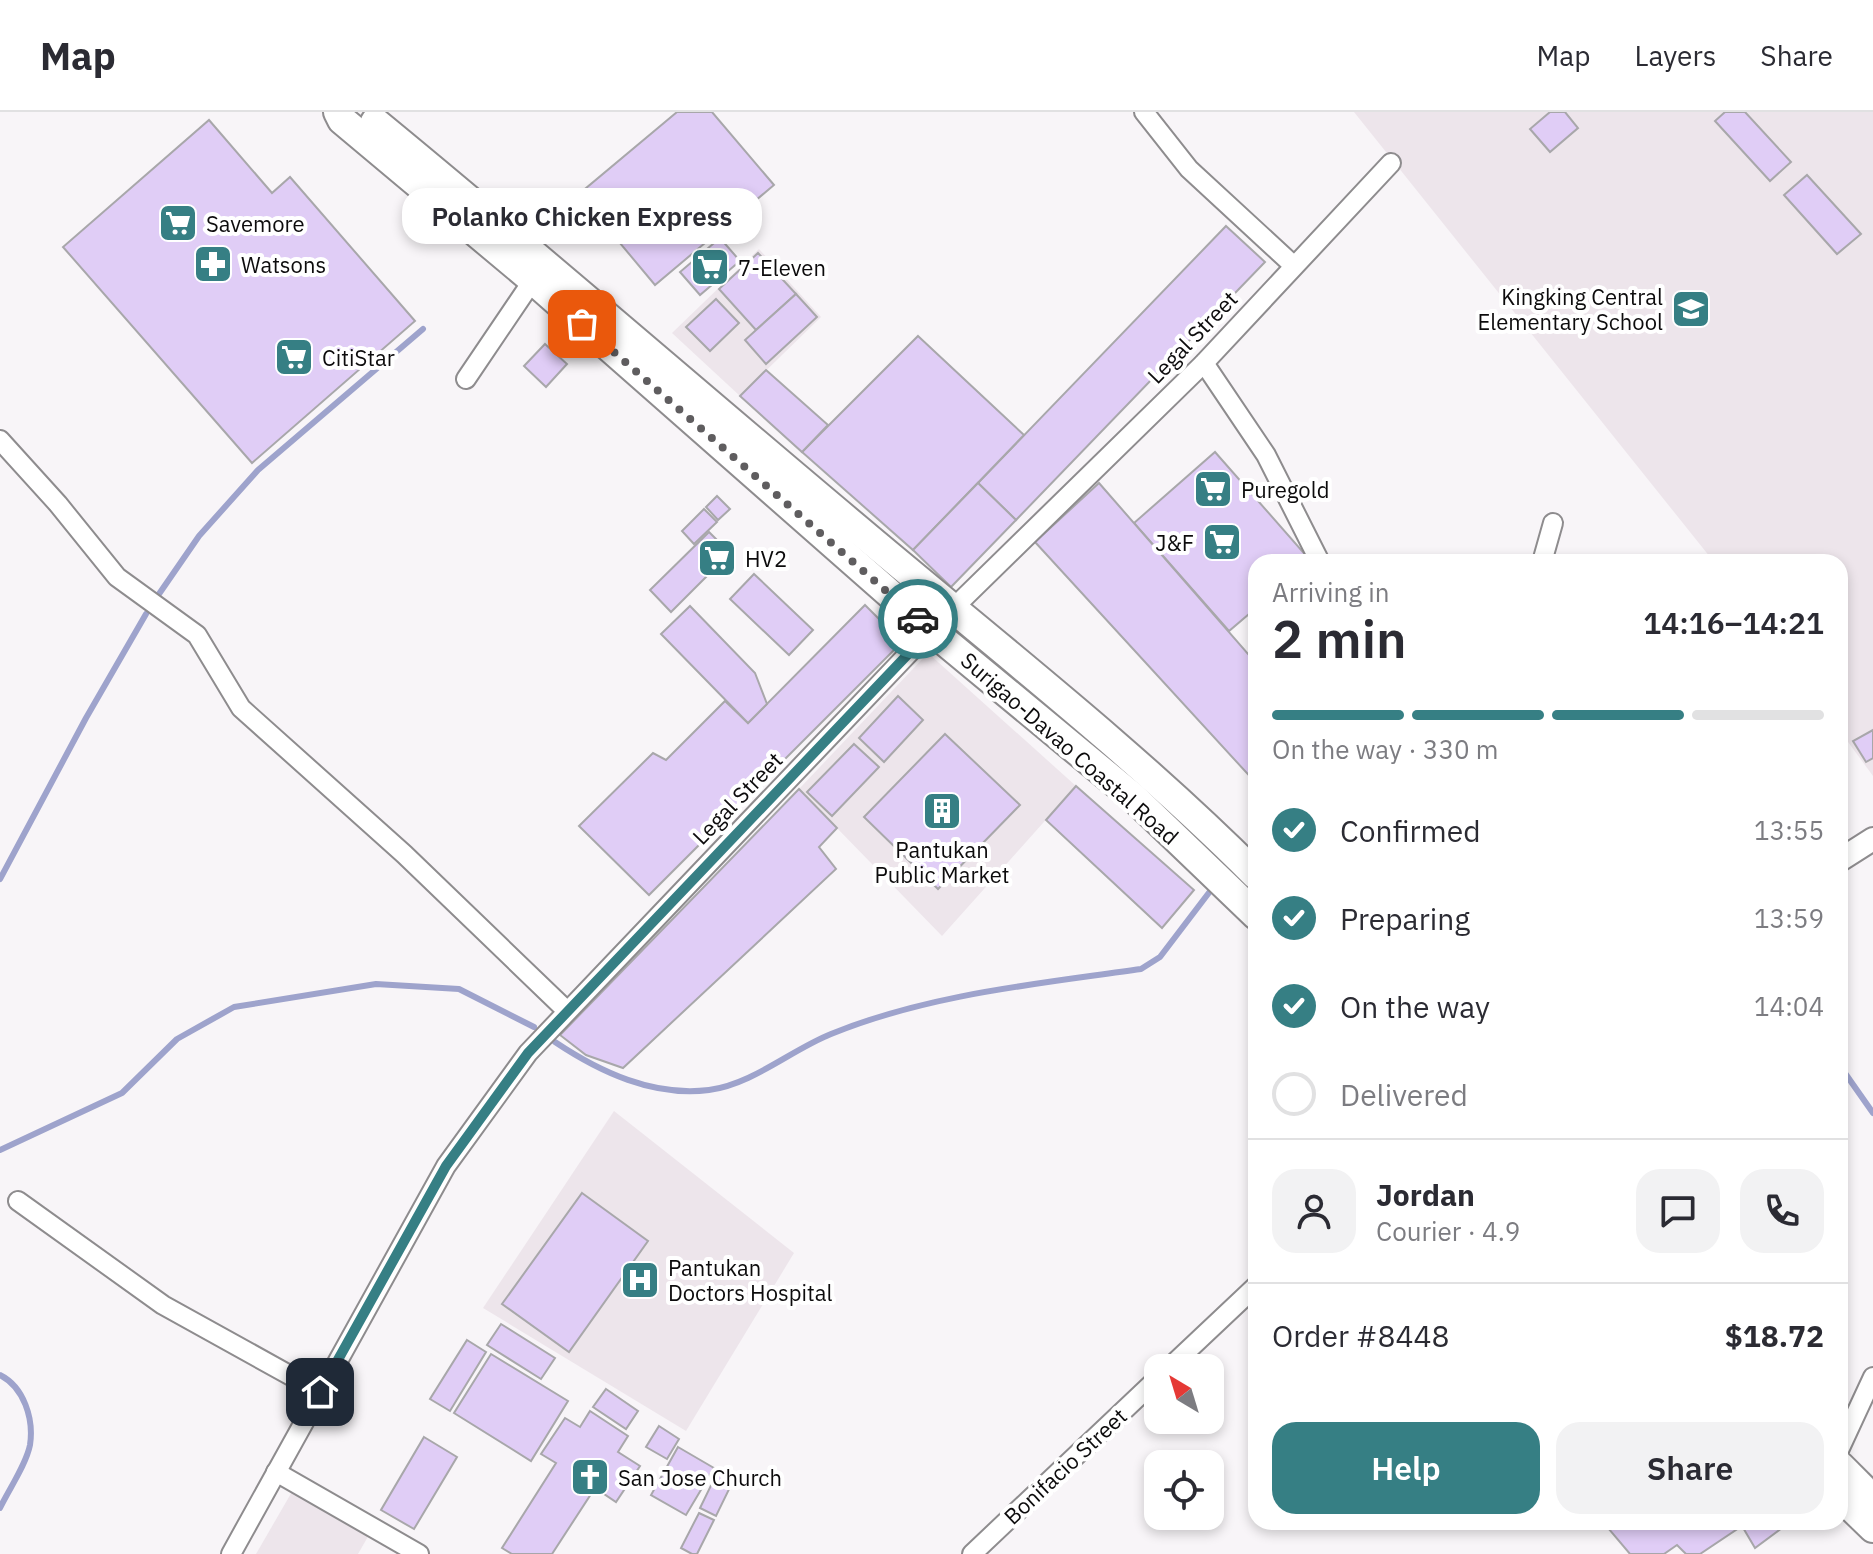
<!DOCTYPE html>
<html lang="en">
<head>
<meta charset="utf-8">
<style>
  :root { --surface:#fff; --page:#f2f2f3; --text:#2b2b33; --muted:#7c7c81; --line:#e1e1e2; --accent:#367f84 }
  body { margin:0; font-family:"IBM Plex Sans",sans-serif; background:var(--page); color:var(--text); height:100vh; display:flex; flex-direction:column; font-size:30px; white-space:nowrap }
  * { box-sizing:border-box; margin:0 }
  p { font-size:26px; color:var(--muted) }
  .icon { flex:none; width:44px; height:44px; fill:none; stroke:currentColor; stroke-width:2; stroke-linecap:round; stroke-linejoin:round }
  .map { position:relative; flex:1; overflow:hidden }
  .sheet { position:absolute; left:1248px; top:442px; width:600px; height:976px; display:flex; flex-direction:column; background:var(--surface); border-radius:24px; box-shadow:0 4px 12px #0003 }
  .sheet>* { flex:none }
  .needle { width:52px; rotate:322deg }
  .fabs { position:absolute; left:1144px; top:1242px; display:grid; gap:16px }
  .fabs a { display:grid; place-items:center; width:80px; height:80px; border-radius:16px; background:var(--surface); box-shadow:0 4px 12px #0003; font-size:40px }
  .pin { position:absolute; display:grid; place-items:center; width:68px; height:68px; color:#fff; margin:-34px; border-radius:16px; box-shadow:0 4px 12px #0006 }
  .courier { position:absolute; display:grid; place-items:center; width:80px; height:80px; margin:-40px; border:6px solid #367f84; border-radius:50%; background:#fff; color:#222; box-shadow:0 2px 10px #0007 }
  .bubble { position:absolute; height:56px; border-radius:24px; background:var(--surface); box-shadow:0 4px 12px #0003; font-size:26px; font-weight:600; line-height:56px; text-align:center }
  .summary em { font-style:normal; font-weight:600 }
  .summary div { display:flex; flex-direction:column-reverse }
  .summary { display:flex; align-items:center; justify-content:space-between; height:136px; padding:0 24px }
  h1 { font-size:52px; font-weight:600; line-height:60px }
  .bar { display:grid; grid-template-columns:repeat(4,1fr); gap:12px 8px; align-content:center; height:96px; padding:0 24px }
  .bar i { height:10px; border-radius:6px; background:var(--line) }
  .bar .selected { background:var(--accent) }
  .bar p { grid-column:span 4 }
  .line { display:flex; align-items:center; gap:20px; padding:0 24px; border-top:2px solid var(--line) }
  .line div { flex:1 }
  .round { display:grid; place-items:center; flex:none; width:84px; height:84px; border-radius:24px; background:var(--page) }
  ol { padding:0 24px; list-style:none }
  li { display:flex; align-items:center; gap:24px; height:88px }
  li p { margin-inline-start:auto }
  li .icon { padding:8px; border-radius:50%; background:var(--accent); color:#fff; stroke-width:4 }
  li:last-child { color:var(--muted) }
  li i { width:44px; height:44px; border:4px solid var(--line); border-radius:50% }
  .cta { display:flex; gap:16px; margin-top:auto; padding:16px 24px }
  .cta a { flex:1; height:92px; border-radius:24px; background:var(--accent); color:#fff; font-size:32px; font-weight:600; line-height:92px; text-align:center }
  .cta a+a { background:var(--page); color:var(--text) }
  header { display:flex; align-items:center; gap:48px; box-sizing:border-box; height:112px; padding:0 40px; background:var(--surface); border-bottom:2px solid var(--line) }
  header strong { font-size:38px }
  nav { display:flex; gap:44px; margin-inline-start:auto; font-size:28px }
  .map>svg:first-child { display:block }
  .built { fill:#ede5eb }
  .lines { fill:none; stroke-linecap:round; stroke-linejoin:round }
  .stream { stroke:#9ea3cc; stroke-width:6 }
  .building { fill:#e0cdf6; stroke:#a8a7aa; stroke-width:2 }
  .minor-casing { stroke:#8e8c8e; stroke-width:22 }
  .tertiary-casing { stroke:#8e8c8e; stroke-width:26 }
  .trunk-casing { stroke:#8e8c8e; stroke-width:32 }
  .minor { stroke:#fff; stroke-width:18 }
  .tertiary { stroke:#fff; stroke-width:22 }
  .trunk { stroke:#fff; stroke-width:28 }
  .done { stroke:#5f5d5f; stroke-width:8; stroke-dasharray:0 14.4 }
  .route { stroke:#367f84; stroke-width:10 }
  .labels { text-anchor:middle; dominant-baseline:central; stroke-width:8; stroke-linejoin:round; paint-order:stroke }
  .poi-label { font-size:22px; fill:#0c0b0c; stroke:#fff; text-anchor:start }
  .street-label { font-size:22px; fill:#0c0b0c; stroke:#fff }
</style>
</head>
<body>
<header>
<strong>Map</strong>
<nav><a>Map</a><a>Layers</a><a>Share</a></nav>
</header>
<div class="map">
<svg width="1873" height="1442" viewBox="0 0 1873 1442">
  <rect width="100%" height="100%" fill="#f8f5f8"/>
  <g class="built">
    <polygon points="1354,0 1873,0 1873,664 1840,619 1840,450 1714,450"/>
    <polygon points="759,137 821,205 740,284 672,221"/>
    <polygon points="928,541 1076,674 942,824 799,677"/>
    <polygon points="614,999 794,1141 686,1319 483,1196"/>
    <polygon points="293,1378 370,1421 358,1442 256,1442"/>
  </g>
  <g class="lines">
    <g class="stream">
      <polyline points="159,482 199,424 258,358 423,217"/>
      <polyline points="0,767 86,606 146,502"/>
      <path d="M555,930C600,960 653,985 709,978C753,972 791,938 831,922C929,882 1037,872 1141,857L1160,845L1211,778"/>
      <polyline points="1840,954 1873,1001"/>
      <polyline points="0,1038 122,981 177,927 234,895 376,872 459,877 534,915"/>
      <path d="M0,1263C24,1275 34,1307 30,1333C26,1353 9,1377 0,1396"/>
    </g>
  </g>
  <g class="building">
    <polygon points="677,0 712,0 774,73 655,173 579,82"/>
    <polygon points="1550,0 1565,0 1578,16 1550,40 1530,17"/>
    <polygon points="1725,0 1745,0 1791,50 1770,69 1715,9"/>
    <polygon points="209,8 272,81 290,65 415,209 252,351 63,135"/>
    <polygon points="1807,63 1861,122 1837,142 1784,83"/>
    <polygon points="1226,114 1265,150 1016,408 978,371"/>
    <polygon points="720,126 740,149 700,183 680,160"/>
    <polygon points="758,141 796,182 756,218 719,177"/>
    <polygon points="796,182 817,205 766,252 745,228"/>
    <polygon points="716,187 739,211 710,239 686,215"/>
    <polygon points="918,224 1024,323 913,438 802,340"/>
    <polygon points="545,232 567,252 546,275 524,254"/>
    <polygon points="766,258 828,313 802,340 740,284"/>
    <polygon points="1215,340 1310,448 1256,450 1256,496 1229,519 1134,411"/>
    <polygon points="978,371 1016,408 951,475 913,438"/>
    <polygon points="1099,371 1256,551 1256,671 1035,430"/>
    <polygon points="717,384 730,397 718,408 706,395"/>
    <polygon points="704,397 717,410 694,432 682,419"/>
    <polygon points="709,420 730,441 671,500 650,478"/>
    <polygon points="754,462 813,518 789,543 730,487"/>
    <polygon points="865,493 902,530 649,783 579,714 653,641 666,648 725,589 748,611"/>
    <polygon points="690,494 755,561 767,592 748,611 661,522"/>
    <polygon points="898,584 923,608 884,650 859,626"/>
    <polygon points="1873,618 1873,646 1866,650 1853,629"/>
    <polygon points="945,622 1020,693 938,777 864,705"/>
    <polygon points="854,632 879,655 832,704 807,680"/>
    <polygon points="1076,674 1194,778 1162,816 1046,708"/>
    <polygon points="799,677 837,716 819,735 836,757 623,956 586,943 560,923"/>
    <polygon points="582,1081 648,1129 569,1240 502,1192"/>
    <polygon points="501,1212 555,1246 541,1267 487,1233"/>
    <polygon points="467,1228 486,1240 450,1299 430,1287"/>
    <polygon points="491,1242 568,1289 531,1349 454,1301"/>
    <polygon points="606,1277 638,1299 626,1317 593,1295"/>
    <polygon points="590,1299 628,1324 618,1340 640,1354 616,1390 595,1376 552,1442 512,1442 502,1436 556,1351 541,1342 565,1306 580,1315"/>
    <polygon points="659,1314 679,1327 667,1347 646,1335"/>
    <polygon points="424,1325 457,1345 414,1417 381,1398"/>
    <polygon points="678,1335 714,1356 686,1403 651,1383"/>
    <polygon points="719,1357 735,1365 716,1404 700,1396"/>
    <polygon points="699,1401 714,1408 697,1442 692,1442 681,1436"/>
    <polygon points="1603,1410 1790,1410 1755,1436 1742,1414 1700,1442 1686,1442 1677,1433 1664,1442 1630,1442"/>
  </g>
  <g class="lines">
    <g class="minor-casing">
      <g id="minor">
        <polyline points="1144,0 1189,57 1293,153"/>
        <polyline points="1204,251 1266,343 1320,450"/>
        <polyline points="466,267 533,168"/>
        <polyline points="0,328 58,392 117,465 197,523 241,596 404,742 566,898"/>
        <polyline points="1542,450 1553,411"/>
        <polyline points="18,1089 163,1193 320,1280"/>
        <polyline points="1169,1256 1256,1174"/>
        <polyline points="1840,1336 1873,1265"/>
        <polyline points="276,1360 419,1442"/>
        <polyline points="231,1442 446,1054 528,941 931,518 1204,251 1391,51"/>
        <polyline points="972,1442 1158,1266"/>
      </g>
    </g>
    <g class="tertiary-casing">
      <polyline id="tertiary" points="1840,748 1873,727"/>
    </g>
    <g class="trunk-casing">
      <g id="trunk">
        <polyline points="338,0 342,8 533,168 931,518 1133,685 1256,803"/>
        <path d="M375,10C537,143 694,280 855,415C990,529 1131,638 1256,763"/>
        <polyline points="1840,1354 1873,1387"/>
        <polyline points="1840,1384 1873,1416"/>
      </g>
    </g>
    <use href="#minor" class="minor"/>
    <use href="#tertiary" class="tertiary"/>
    <use href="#trunk" class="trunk"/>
  </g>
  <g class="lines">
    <polyline class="done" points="582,212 918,507"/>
    <polyline class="route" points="320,1280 446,1054 528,941 931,518 918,507"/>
  </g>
  <defs>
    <g id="supermarket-square" transform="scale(2)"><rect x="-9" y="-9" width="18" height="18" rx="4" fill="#367f84" stroke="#fff"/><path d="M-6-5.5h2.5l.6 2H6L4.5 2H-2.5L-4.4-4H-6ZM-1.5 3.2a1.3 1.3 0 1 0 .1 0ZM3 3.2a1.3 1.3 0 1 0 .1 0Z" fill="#fff"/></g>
    <g id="pharmacy-square" transform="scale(2)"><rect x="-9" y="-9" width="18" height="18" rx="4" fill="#367f84" stroke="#fff"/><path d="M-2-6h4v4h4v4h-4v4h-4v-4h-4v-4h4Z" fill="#fff"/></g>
    <g id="school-square" transform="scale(2)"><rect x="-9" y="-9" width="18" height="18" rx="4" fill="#367f84" stroke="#fff"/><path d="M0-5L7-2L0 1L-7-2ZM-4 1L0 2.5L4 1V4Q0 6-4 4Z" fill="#fff"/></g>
    <g id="building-square" transform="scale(2)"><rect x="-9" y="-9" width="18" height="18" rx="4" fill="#367f84" stroke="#fff"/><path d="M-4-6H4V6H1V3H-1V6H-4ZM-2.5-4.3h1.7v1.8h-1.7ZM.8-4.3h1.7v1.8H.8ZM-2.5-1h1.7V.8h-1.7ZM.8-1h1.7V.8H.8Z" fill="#fff"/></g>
    <g id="hospital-square" transform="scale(2)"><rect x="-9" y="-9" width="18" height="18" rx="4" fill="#367f84" stroke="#fff"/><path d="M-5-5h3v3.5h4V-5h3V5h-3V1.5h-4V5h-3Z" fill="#fff"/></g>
    <g id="church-square" transform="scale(2)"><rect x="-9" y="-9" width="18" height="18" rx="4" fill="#367f84" stroke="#fff"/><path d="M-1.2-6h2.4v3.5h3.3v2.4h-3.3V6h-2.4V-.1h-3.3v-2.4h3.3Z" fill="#fff"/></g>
  </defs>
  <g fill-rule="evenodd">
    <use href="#supermarket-square" x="178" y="111"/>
    <use href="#pharmacy-square" x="213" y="152"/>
    <use href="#supermarket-square" x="710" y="155"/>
    <use href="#school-square" x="1691" y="197"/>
    <use href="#supermarket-square" x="294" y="245"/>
    <use href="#supermarket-square" x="1213" y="377"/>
    <use href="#supermarket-square" x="1222" y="430"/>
    <use href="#supermarket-square" x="717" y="446"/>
    <use href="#building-square" x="942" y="699"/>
    <use href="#hospital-square" x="640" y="1168"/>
    <use href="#church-square" x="590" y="1365"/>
  </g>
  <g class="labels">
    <g class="poi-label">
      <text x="206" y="111">Savemore</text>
      <text x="241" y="152">Watsons</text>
      <text x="738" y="155">7-Eleven</text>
      <text x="1663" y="184" text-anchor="end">Kingking Central<tspan x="1663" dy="25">Elementary School</tspan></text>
      <text x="322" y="245">CitiStar</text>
      <text x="1241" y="377">Puregold</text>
      <text x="1194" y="430" text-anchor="end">J&amp;F</text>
      <text x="745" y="446">HV2</text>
      <text x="942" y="737" text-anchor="middle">Pantukan<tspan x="942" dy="25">Public Market</tspan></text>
      <text x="668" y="1155">Pantukan<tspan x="668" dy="25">Doctors Hospital</tspan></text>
      <text x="618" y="1365">San Jose Church</text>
    </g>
    <g class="street-label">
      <text transform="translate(1192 225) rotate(-46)">Legal Street</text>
      <text transform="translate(1070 636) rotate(41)">Surigao-Davao Coastal Road</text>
      <text transform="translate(737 686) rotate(-46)">Legal Street</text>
      <text transform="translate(1065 1354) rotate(-43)">Bonifacio Street</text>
    </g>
  </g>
</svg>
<div class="fabs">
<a><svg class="needle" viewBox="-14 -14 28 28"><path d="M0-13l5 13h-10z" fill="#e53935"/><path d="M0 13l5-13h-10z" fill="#7c7c81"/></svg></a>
<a><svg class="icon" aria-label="locate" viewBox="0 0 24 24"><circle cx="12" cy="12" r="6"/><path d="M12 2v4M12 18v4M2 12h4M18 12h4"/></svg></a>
</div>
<div class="pin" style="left:582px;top:212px;background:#ea580c"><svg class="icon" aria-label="bag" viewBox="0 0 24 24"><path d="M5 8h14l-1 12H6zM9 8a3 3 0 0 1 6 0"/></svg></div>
<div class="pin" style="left:320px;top:1280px;background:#1f2937"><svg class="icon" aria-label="home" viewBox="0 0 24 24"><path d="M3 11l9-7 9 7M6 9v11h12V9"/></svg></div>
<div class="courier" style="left:918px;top:507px"><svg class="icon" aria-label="car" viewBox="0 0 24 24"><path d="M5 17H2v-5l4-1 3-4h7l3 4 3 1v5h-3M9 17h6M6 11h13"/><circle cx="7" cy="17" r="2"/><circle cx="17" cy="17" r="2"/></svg></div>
<div class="bubble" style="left:402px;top:76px;width:360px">Polanko Chicken Express</div>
<section class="sheet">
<div class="summary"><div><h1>2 min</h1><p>Arriving in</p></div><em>14:16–14:21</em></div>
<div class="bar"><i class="selected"></i><i class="selected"></i><i class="selected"></i><i></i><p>On the way · 330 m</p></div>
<ol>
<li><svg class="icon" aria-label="check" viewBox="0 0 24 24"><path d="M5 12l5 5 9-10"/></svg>Confirmed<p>13:55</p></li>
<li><svg class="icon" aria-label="check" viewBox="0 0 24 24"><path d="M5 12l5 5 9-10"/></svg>Preparing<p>13:59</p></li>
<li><svg class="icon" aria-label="check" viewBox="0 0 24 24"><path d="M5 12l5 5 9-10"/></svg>On the way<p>14:04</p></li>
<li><i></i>Delivered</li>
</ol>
<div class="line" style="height:144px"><a class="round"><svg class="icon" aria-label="person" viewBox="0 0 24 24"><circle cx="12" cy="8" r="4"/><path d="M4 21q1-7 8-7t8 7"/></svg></a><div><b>Jordan</b><p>Courier · 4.9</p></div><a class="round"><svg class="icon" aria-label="chat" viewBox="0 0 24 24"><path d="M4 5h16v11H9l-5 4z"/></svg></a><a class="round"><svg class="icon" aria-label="phone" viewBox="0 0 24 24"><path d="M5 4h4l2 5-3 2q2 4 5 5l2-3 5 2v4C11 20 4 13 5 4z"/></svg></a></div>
<div class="line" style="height:104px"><div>Order #8448</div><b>$18.72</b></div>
<div class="cta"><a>Help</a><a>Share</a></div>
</section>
</div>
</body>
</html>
